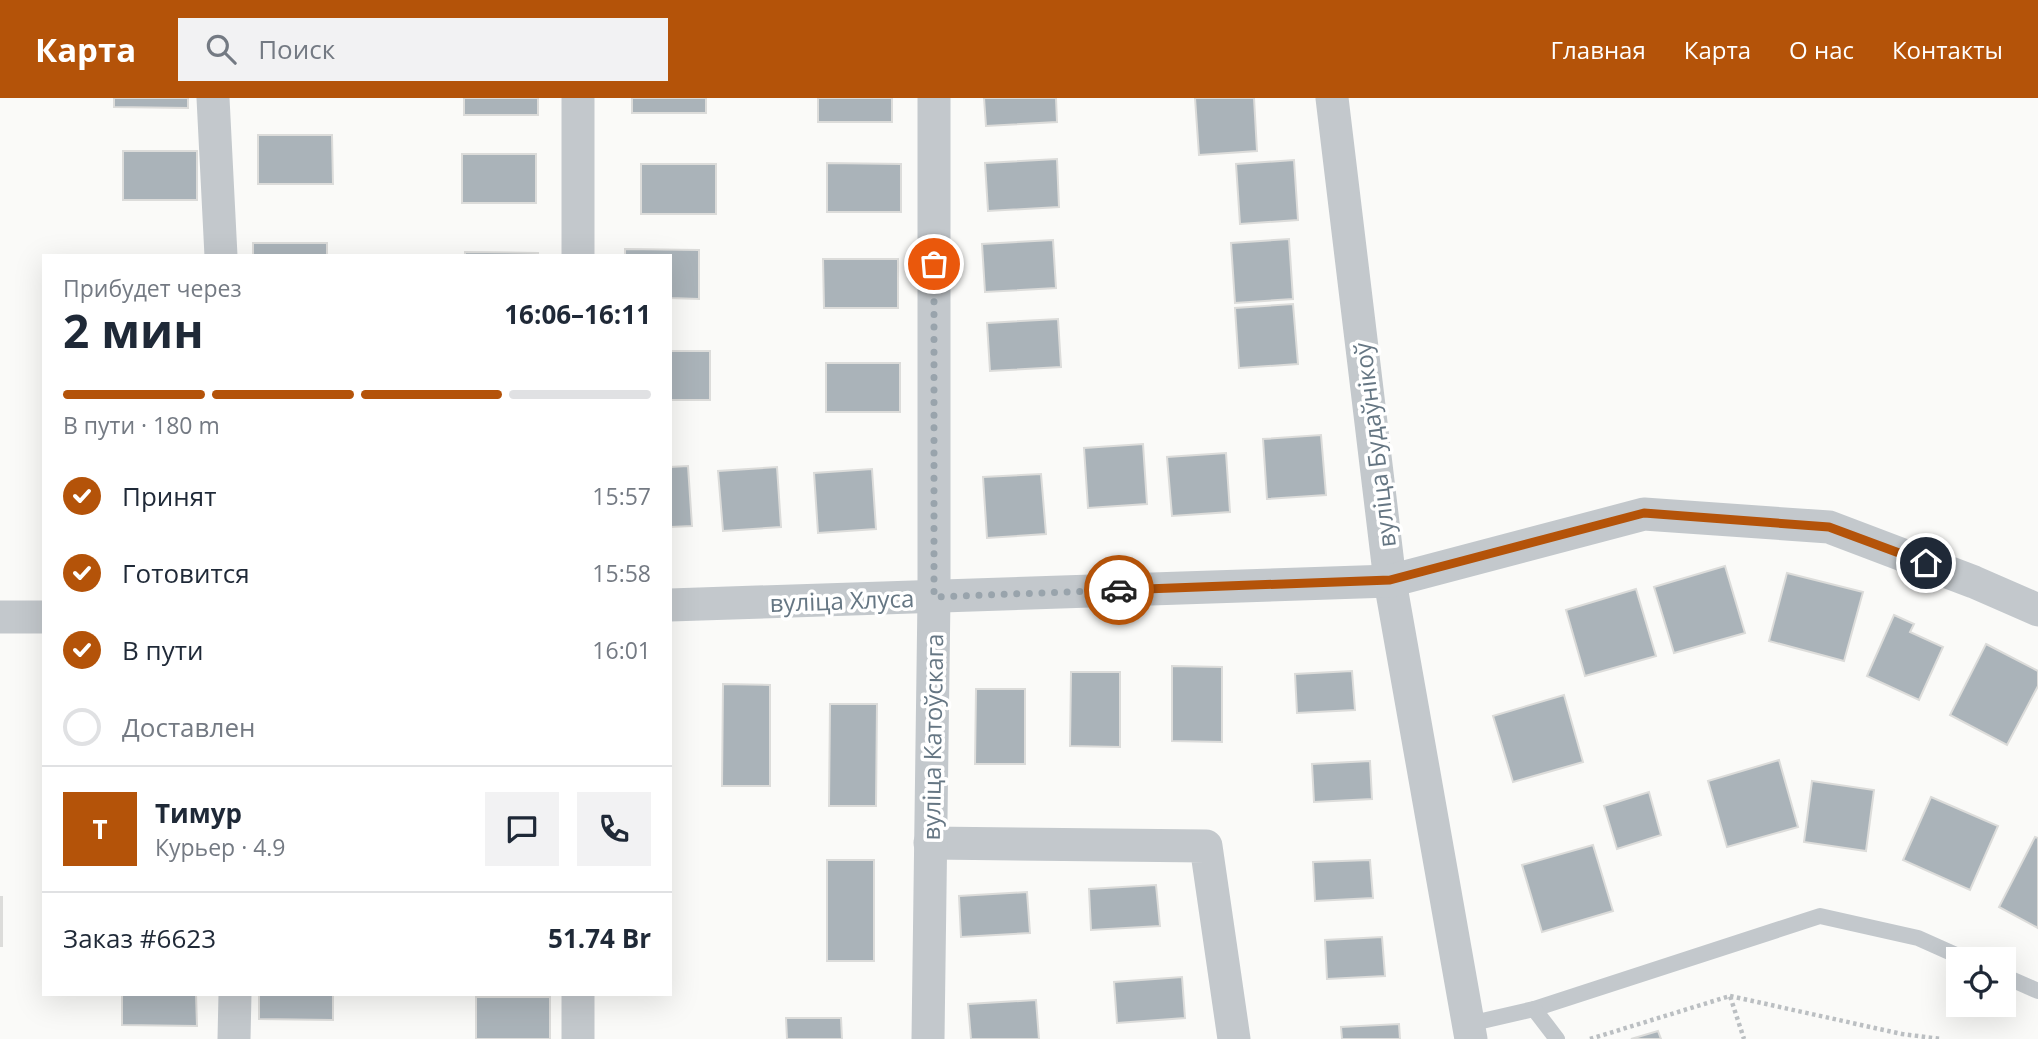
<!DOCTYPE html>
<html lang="ru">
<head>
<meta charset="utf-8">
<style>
  :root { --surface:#fff; --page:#f2f2f3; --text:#1f2937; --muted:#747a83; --line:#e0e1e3; --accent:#b45309 }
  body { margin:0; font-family:"Open Sans",sans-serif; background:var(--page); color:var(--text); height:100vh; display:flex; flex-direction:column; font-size:26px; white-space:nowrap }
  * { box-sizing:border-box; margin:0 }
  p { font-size:23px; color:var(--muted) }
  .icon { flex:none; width:38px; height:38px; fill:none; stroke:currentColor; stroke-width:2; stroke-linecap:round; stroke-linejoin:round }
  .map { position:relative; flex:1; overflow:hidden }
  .drawer { position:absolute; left:42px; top:156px; width:630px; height:742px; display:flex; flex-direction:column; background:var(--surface); border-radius:0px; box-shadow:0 7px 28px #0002 }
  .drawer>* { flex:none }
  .fabs { position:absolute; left:1946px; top:849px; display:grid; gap:14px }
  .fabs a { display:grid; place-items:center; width:70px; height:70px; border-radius:0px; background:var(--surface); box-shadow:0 7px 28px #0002; font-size:35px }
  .pin { position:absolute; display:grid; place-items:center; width:60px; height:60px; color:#fff; margin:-30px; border:4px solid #fff; border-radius:50%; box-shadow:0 2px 7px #0007 }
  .courier { position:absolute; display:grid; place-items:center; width:70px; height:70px; margin:-35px; border:5px solid #b45309; border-radius:50%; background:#fff; color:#222; box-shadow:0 2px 9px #0007 }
  .head em { font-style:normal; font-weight:700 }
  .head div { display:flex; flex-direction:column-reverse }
  .head { display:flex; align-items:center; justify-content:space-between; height:119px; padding:0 21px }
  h1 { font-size:46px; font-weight:700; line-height:52px }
  .bar { display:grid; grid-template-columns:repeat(4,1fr); gap:10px 7px; align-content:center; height:84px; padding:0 21px }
  .bar i { height:9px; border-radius:5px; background:var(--line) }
  .bar .selected { background:var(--accent) }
  .bar p { grid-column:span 4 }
  .line { display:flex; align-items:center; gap:18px; padding:0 21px; border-top:2px solid var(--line) }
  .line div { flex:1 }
  .round { display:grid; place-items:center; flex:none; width:74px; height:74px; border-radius:0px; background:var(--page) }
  ol { padding:0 21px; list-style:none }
  li { display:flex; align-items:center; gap:21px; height:77px }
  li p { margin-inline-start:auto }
  li .icon { padding:7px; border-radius:50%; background:var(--accent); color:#fff; stroke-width:4 }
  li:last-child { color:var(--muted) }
  li i { width:38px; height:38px; border:4px solid var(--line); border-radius:50% }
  header { display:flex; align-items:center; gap:42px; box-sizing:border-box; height:98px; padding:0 35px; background:var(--accent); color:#fff }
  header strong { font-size:33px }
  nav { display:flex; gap:38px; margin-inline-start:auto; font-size:24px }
  .search { width:490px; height:63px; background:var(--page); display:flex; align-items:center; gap:18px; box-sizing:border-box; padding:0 24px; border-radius:0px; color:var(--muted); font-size:26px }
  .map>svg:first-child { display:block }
  .building { fill:#aab3b9; stroke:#dcdcda; stroke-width:2 }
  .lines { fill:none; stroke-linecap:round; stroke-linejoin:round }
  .path { stroke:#bbbfc2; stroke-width:4.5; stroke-dasharray:3.5 3.5; stroke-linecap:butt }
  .service { stroke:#c3c8cc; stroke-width:16 }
  .minor { stroke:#c3c8cc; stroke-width:33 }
  .done { stroke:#99a4ac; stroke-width:7; stroke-dasharray:0 12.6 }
  .route { stroke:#b45309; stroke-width:9 }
  .labels { text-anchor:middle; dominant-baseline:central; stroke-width:7; stroke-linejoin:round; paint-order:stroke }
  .street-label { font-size:24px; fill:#657683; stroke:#fff }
</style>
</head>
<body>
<header>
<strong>Карта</strong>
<div class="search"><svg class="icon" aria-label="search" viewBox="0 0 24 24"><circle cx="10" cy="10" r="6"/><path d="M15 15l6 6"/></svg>Поиск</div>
<nav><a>Главная</a><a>Карта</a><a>О нас</a><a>Контакты</a></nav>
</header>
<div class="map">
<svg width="2038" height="941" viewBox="0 0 2038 941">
  <rect width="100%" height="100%" fill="#fafaf8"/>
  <g class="building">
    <polygon points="114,0 188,0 188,10 114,9"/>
    <rect x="464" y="0" width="74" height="17"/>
    <rect x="632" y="0" width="74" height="15"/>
    <rect x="818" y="0" width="74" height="24"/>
    <polygon points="984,0 1056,0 1057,24 986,28"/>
    <polygon points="1195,0 1254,0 1257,53 1199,57"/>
    <polygon points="258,37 332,37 333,86 258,86"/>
    <rect x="123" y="53" width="74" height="49"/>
    <rect x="462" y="56" width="74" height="49"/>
    <polygon points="1057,61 1059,109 988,113 985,65"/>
    <polygon points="1294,62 1298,122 1240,126 1236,66"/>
    <polygon points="827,65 901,66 901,114 827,114"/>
    <rect x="641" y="66" width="75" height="50"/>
    <polygon points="1289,141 1293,201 1235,205 1231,145"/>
    <polygon points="1053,142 1056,190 985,194 982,146"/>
    <rect x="253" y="145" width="74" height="13"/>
    <polygon points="625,151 699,152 699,201 670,200 670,158 625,158"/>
    <polygon points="465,154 538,155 538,158 465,158"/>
    <polygon points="823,161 898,161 898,210 824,210"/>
    <polygon points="1293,206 1298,266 1239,270 1235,210"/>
    <polygon points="1058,221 1061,269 990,273 987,225"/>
    <rect x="670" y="253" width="40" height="49"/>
    <rect x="826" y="265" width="74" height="49"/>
    <polygon points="1321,337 1326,397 1267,401 1263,341"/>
    <polygon points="1143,346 1147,406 1088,410 1084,350"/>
    <polygon points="1226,355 1230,414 1172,418 1167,359"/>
    <polygon points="688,368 692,428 670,429 670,369"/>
    <polygon points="777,369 781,429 723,433 718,373"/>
    <polygon points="872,371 876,431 818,435 814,375"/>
    <polygon points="1041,376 1046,436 987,440 983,379"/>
    <polygon points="1725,468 1745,535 1674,555 1654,489"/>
    <polygon points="1787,475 1863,494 1844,563 1769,543"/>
    <polygon points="1636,491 1656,558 1585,578 1566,512"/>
    <polygon points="1894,517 1914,526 1910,534 1943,549 1919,602 1867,578"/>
    <polygon points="1986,546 2038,573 2038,588 2007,647 1950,617"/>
    <polygon points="1172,568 1222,569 1222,644 1172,643"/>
    <polygon points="1352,573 1355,612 1297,615 1295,576"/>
    <polygon points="1071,574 1120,574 1120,649 1070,648"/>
    <polygon points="723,586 770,587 770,688 722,688"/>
    <polygon points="976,591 1025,591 1025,666 975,666"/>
    <polygon points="1564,597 1583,664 1513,684 1493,618"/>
    <polygon points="830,606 877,606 876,708 829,708"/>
    <polygon points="1779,662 1798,729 1727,749 1708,683"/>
    <polygon points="1370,663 1372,701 1314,704 1312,666"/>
    <polygon points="1812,683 1874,692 1866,753 1804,744"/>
    <polygon points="1649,694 1661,737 1617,751 1604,708"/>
    <polygon points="1931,699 1998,728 1970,792 1903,762"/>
    <polygon points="2035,739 2038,740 2038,830 1999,809"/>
    <polygon points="1593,747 1613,813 1542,834 1522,767"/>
    <rect x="827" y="762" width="47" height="101"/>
    <polygon points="1370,762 1373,800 1315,803 1313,764"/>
    <polygon points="1156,787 1160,828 1091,832 1089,791"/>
    <polygon points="1027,794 1030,835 961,839 959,798"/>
    <rect x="0" y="799" width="2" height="49"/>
    <polygon points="1382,839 1385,878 1327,881 1325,842"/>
    <polygon points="1182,879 1185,920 1117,925 1114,884"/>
    <polygon points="122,896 196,896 197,928 122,927"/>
    <polygon points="259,896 333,896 333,922 259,921"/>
    <rect x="476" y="899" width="74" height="42"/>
    <polygon points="1036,902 1039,941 971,941 968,906"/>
    <polygon points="786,920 841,920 842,941 787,941"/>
    <polygon points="1399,926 1400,941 1342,941 1341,929"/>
    <polygon points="1658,933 1661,941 1631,941"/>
  </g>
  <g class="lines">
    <g class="path">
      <polyline points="1730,898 1902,936 1941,941"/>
      <polyline points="1590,941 1730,898 1744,941"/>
    </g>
    <g class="service">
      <polyline points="2004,878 2038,893"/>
      <polyline points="1534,911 1820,818 1918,840 1965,861"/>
      <polyline points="1469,926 1534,911 1557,941"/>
    </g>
    <g class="minor">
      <polyline points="213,0 221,158"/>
      <polyline points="1332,0 1390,483 1471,941"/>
      <polyline points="578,158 578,0"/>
      <polyline points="670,507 1390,483 1644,416 1829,429 1974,484 2038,512"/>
      <polyline points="0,519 44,519"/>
      <polyline points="930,745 1206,748 1234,941"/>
      <polyline points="578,896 578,941"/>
      <polyline points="234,941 235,896"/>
      <polyline points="928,941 934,499 934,0"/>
    </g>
  </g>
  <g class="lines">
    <polyline class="done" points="934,166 934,499 1119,492"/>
    <polyline class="route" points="1119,492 1390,482 1644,415 1829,429 1926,465"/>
  </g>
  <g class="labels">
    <g class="street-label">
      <text transform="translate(1374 347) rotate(-97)">вуліца Будаўнікоў</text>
      <text transform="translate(842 502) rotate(-2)">вуліца Хлуса</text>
      <text transform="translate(932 639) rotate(-89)">вуліца Катоўскага</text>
    </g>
  </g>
</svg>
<div class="fabs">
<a><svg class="icon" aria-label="locate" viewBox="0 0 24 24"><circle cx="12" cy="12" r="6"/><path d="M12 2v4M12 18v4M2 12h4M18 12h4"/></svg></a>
</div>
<div class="pin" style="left:934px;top:166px;background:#ea580c"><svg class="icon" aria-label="bag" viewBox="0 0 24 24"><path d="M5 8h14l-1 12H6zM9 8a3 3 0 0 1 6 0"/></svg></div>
<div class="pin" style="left:1926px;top:465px;background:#1f2937"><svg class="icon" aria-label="home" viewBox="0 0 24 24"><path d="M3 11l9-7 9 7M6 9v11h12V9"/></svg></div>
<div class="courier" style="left:1119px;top:492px"><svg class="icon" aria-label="car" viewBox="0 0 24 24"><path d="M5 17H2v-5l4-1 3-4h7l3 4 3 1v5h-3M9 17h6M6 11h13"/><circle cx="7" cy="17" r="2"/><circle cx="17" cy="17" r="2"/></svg></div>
<section class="drawer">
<div class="head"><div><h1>2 мин</h1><p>Прибудет через</p></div><em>16:06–16:11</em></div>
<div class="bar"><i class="selected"></i><i class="selected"></i><i class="selected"></i><i></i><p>В пути · 180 m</p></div>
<ol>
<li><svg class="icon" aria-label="check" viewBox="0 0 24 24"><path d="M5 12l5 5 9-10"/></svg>Принят<p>15:57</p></li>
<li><svg class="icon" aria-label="check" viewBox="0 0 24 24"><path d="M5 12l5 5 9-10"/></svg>Готовится<p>15:58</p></li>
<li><svg class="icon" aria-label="check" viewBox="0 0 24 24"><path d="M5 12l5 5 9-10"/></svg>В пути<p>16:01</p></li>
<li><i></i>Доставлен</li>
</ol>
<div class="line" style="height:126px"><b class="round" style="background:var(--accent);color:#fff">Т</b><div><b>Тимур</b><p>Курьер · 4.9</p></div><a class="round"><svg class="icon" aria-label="chat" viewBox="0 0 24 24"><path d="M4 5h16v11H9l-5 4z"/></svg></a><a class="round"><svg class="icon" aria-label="phone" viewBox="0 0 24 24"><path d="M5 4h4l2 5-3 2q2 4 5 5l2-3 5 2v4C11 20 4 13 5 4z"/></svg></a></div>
<div class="line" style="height:91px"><div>Заказ #6623</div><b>51.74 Br</b></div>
</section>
</div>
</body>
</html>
